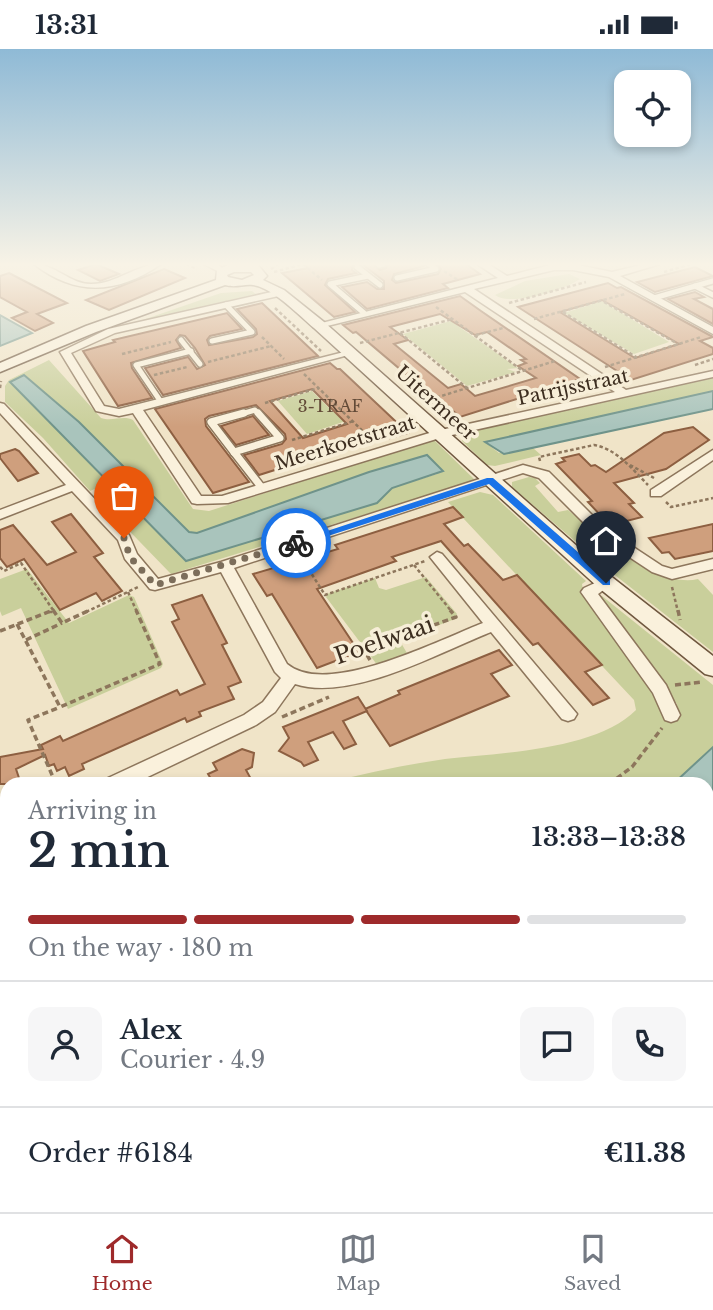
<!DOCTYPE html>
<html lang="en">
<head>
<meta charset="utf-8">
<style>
  :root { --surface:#fff; --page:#f6f6f7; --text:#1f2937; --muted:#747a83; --line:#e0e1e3; --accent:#9e2a2b }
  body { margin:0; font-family:"Libre Baskerville",serif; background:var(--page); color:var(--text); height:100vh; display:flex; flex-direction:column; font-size:26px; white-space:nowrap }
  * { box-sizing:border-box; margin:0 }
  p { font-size:23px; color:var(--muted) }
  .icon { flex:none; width:38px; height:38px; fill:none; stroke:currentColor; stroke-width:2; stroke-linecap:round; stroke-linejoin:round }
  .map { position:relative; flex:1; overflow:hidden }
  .side { position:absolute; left:0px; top:728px; width:714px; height:436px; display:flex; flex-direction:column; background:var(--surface); border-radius:21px 21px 0 0; box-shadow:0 4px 10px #0003 }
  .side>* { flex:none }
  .fabs { position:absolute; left:614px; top:21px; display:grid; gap:14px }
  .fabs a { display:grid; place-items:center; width:77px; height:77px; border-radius:14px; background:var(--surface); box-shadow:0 4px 10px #0003; font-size:35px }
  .pin { position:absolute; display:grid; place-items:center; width:60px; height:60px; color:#fff; margin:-72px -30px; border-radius:50% 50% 50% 0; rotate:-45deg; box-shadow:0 0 7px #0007 }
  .pin .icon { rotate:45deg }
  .courier { position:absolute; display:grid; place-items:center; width:70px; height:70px; margin:-35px; border:5px solid #1a73e8; border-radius:50%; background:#fff; color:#222; box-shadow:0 2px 9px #0007 }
  .overview em { font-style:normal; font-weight:600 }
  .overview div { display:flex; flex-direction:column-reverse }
  .overview { display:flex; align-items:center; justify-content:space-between; height:119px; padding:0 28px }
  h1 { font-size:46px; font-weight:600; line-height:52px }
  .bar { display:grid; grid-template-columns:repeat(4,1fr); gap:10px 7px; align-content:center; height:84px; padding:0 28px }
  .bar i { height:9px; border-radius:5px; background:var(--line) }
  .bar .selected { background:var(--accent) }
  .bar p { grid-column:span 4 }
  .line { display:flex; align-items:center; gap:18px; padding:0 28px; border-top:2px solid var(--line) }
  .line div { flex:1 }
  .round { display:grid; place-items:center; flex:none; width:74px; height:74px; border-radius:14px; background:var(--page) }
  .status { display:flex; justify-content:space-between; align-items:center; height:49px; padding:0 35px; background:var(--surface); direction:ltr }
  .status svg { height:19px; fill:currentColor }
  .menu { display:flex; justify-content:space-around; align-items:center; height:98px; border-top:2px solid var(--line); background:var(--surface); font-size:19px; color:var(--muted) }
  .menu a { display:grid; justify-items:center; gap:4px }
  .menu .selected { color:var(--accent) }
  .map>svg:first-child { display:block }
  .green { fill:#c9cf9b; fill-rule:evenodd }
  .water { fill:#a9c4bc; stroke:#6f938a; stroke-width:2 }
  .building { fill:#cf9f7d; stroke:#8d5f41; stroke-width:2; fill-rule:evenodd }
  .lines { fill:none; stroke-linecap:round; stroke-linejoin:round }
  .lane-far1-casing { stroke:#8d765c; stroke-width:8 }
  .lane-casing { stroke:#8d765c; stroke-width:10 }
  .street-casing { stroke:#8d765c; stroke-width:3 }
  .secondary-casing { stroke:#6f573f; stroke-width:3 }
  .path-far2 { stroke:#8d765c; stroke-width:2.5; stroke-dasharray:3.5 2.5; stroke-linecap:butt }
  .path-far1 { stroke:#8d765c; stroke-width:3.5; stroke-dasharray:6 3.5; stroke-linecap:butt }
  .path { stroke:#8d765c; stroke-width:5; stroke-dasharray:8 5; stroke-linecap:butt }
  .lane-far1 { stroke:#faf1dc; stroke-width:5 }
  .lane { stroke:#faf1dc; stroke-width:7 }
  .street { fill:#faf1dc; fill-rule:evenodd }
  .secondary { fill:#faf1dc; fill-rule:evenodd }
  .route { fill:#1a73e8 }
  .done { stroke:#7c6e5b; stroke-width:7; stroke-dasharray:0 12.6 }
  .labels { text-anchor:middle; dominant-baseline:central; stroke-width:7; stroke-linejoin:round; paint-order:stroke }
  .far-number-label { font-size:16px; fill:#624a37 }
  .far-street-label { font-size:19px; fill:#3d2e20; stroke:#f7eed8 }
  .street-label { font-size:23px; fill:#3d2e20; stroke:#f7eed8 }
</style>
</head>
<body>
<div class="status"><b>13:31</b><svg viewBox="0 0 49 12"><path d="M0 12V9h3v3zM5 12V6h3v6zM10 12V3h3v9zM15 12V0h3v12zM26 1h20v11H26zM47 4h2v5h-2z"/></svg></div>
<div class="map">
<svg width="713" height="1163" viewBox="0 0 713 1163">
  <rect width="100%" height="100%" fill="#f0e4c8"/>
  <g class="green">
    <path d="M569,225L580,230C564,241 511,258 495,246L525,232Z"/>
    <polygon points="252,242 257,246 134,274 221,244"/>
    <polygon points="602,252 669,293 634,305 564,264"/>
    <polygon points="451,272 518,319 507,320 516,323 467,337 403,285"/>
    <path d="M49,311L101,369C112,373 123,366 133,371L193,460L209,462L428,392H435L474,430L471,433L171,525L108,460L114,456L97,439L90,442L43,389L5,353V337L9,331ZM23,326L79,373L189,483L197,484L369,423L437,425L392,439L377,454L186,512L10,333Z"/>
    <polygon points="713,329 713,342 485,393 499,404 533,399 541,406 495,417 487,416 462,392 463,384 470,381"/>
    <polygon points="312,342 333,363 340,361 349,371 307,385 278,352"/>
    <path d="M529,428L535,429L540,434L535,437L558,463L568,461C599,485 657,540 698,530L713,546V603L611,523L512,438V433Z"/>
    <path d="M480,443L493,446L586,532L582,535L583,541L678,666L677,655L600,549L602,547L713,636V698L673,735H324C364,724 404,716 445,710C499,704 597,701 636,661L634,651L448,453Z"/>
    <polygon points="27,520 69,574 129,546 134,548 163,615 161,619 68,660 21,559 2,567 0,562 0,530"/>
    <polygon points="426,528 457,565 455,570 402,590 400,592 408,606 378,617 326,548 327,545 375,529 379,539 386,541"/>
    <polygon points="707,909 713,915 713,1163 519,1163 518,1157 707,1157"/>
    <polygon points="7,947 7,1048 0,1052 0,951"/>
  </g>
  <g class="water">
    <polygon points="0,266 32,284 0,297"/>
    <polygon points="24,326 79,373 189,483 197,484 369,423 427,406 443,422 392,439 377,454 186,512 10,333"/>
    <polygon points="713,342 713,360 504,405 485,393"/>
    <polygon points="713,698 713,749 707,761 707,735 673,735"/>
  </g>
  <g class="building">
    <polygon points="96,215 119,225 100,232 78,221"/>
    <polygon points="304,215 353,215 352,221 356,224 328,230 325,236 355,263 334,268 282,224 308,219"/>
    <polygon points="362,215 374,215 380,221 386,219 388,215 424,215 424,217 394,225 392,231 396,234 438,225 441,220 438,215 466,215 480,225 443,235 448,239 367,260 342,238 367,233 377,240 384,240 384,232"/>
    <polygon points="695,218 713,227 655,243 637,233"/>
    <polygon points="164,220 185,229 109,261 86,251"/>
    <polygon points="9,224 67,254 37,265 53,274 35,282 12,269 27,263 0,248 0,227"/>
    <path d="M608,234L617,239L621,238L713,288L700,292L713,299V305L631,331L518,258ZM602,251L627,265L679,295L635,309L560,263Z"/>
    <polygon points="695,243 704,248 694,250 713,260 713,275 668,250"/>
    <path d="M460,247L481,262L580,330L527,347L516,341L523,348L460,368L436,347L433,348L356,283L353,284L343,276ZM440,265L475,286L487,283L526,310L521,311L526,314L518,317L536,329L475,347L461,335L448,339L394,295L408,291L390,278Z"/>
    <polygon points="262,254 318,307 163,346 145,319 188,308 197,320 205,316 195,299 185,287 180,286 176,291 181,299 131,314 132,319 152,349 118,357 83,302 115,293 113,291 227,264 242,280 210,287 207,291 209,296 253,288 257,285 256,280 237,260"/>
    <path d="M330,314L337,320H340L408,384L376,393L373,390L259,426L244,406L282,395L286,390L285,385L256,356L209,367L205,370L206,377L249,433L213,444L155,360ZM312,340L347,375L303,389L270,352Z"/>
    <polygon points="253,367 269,386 236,396 221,377"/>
    <polygon points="693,378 709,391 666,420 614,434 634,454 629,455 642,468 623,473 619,469 610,472 607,468 603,469 588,453 592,452 556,415 565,412 562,409 579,405 591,417 595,416 606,423 664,384"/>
    <polygon points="15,400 19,402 38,424 18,432 0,409 0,405"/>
    <polygon points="453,458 463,468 444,475 464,497 468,495 503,531 517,526 602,616 585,623 609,649 593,656 538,594 533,596 441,492 392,508 396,512 317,540 359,603 317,619 272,545 267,547 253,525 338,500 335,496"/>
    <polygon points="71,465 103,504 94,508 122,542 102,552 96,544 60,561 24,510 7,518 0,509 0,481 13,476 47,516 76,503 52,473"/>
    <polygon points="713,475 713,502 675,510 669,503 662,504 649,489"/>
    <polygon points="202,546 227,594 222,596 241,633 228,638 234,650 199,663 201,667 187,673 185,669 82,715 84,720 69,727 65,718 57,722 54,715 49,717 45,706 16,720 21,735 0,735 0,708 43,700 41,696 60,687 63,692 177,641 180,646 205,635 172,573 179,570 172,556"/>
    <polygon points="499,601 512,616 491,625 509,647 390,697 365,660 400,645 398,642"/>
    <polygon points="358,648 367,662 343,672 356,695 344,700 333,683 308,693 318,711 304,717 301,713 279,702 289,689 283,678"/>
    <polygon points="242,700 254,704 252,718 246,721 251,730 242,735 214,735 208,725 217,721 213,714"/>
  </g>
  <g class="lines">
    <g class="lane-far1-casing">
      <g id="lane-far1">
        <polyline points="379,216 383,215"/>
        <polyline points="357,218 380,236"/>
        <polyline points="397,229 436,220 429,215"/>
        <polyline points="695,237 713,246"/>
        <polyline points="654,249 713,232"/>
        <polyline points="364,264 330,235 368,227"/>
        <polyline points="181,291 200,315"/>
        <polyline points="212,292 252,283 226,256"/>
        <polyline points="161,353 136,316 191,302"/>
        <polyline points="238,366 255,361 259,366"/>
      </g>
    </g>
    <g class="lane-casing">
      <g id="lane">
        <polyline points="234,403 262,439"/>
        <polyline points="234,403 211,373 244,364"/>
        <polyline points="234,403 280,389 258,364"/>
      </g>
    </g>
    <g class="street-casing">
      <g id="street">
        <path d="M34,215C55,215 70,235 91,235C117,235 136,215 161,215C118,245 76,248 34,215Z"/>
        <polygon points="204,215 216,215 228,222 221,224"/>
        <polygon points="477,215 488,215 507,227 554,215 573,215 612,223 645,215 660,215 620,227 713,278 713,285 609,228 573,221 554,221 474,240 626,341 713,322 713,328 443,388 228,454 197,455 192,454 133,364 119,367 96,362 60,303 108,280 280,241 283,242 283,246 115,284 71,304 104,357 119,360 352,301 352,305 143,361 201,447 222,447 436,382 615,343 465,243 319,279 314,276 498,229"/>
        <path d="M0,354L4,355L129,486L137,505L158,530L221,513L523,416L549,423L606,480L662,517L672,520L713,510V520L672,530L652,523L596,486L539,429L523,424L234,519L287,615C327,649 439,591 483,574L430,508L437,503L442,505L577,665L574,670L568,672L562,670L491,583C438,604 351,653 295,635L275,663L256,676L133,735H106L108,729L244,666L263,653L281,629L275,623L221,523L155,541L150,540L125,510L118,491L72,442L0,470V461L66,436L0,364Z"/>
        <polygon points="713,401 713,411 661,447 651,447 651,441"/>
        <polygon points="606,529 613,534 598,545 666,636 680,666 677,671 671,673 665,671 653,644 581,543 584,539"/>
        <polygon points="7,770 7,789 0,792 0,773"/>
        <polygon points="422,1157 453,1157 451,1163 420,1163"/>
      </g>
    </g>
    <g class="secondary-casing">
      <path id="secondary" d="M228,216H258L267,227L263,231L284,241L324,273L613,529L713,607V627L705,625L599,539L314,279C300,267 272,238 253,236C243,235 236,239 225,236L96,283L0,323V314L86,277L216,231L217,221ZM234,223H251L254,226L242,231L228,228L227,226Z"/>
    </g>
    <g class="path-far2">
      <polyline points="186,215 197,220"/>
      <polyline points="271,220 278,215"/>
      <polyline points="444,222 458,231"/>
      <polyline points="274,223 303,215 322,231"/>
      <polyline points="664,223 691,215"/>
      <polyline points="604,253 678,295"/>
      <polyline points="509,254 586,233"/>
      <polyline points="436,258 523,322"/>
      <polyline points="275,259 321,302"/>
      <polyline points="563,263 636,308"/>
      <polyline points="534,270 625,245"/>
      <polyline points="400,284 467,339"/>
      <polyline points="476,286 503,279"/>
      <polyline points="262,288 284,310"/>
      <polyline points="360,294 453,270"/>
      <polyline points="122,305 171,293"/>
      <polyline points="208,313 271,297"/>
      <polyline points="695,316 713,310"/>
      <polyline points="605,318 701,288"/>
      <polyline points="304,325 374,393"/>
      <polyline points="154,326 187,318"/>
      <polyline points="0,339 1,332"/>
      <polyline points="422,345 450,370"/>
      <polyline points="425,352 555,312"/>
      <polyline points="521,353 584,333"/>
      <polyline points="265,354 319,339"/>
      <polyline points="292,391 354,372"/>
      <path d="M540,412L539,408L594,396C617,400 632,420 648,436"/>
      <polyline points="630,416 654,429"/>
      <polyline points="666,453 671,458 713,449"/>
      <polyline points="299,505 325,546 425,512"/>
      <polyline points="414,516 452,563"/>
      <polyline points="0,518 4,522 21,514 53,561"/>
      <polyline points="672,538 678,563"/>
      <polyline points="128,543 137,563"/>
      <polyline points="49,563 54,563"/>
      <polyline points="86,563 140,537"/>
    </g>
    <g class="path-far1">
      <polyline points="678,561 680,571"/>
      <polyline points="17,575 60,658 160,615 136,561"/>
      <polyline points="0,582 53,561 62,574 90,561"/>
      <polyline points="26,591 62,574"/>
      <polyline points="370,611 364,601 456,568 450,561"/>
      <polyline points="675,636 702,633"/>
      <polyline points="282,668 329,648"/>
      <polyline points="56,735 28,671 60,658"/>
      <polyline points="609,735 632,718 662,679"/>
    </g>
    <g class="path">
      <polyline points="707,839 713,836"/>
      <polyline points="0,938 7,944"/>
      <polyline points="0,1030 7,1027"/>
    </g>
    <use href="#lane-far1" class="lane-far1"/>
    <use href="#lane" class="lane"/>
    <use href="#street" class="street"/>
    <use href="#secondary" class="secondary"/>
  </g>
  <linearGradient id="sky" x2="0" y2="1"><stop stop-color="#8fbad6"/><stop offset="0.57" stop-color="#f8f3e6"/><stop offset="1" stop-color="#f8f3e6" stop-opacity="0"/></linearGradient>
  <rect width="713" height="378" fill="url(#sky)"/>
  <polygon class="route" points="487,429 493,429 610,531 610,536 603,536 489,435 300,496 291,494"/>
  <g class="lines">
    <polyline class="done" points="124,489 130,508 155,536 296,494"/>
  </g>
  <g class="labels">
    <g class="far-number-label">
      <text x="330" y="357">3-TRAF</text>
    </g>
    <g class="far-street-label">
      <text transform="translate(573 338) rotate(-12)">Patrijsstraat</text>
      <text transform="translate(436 354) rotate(42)">Uitermeer</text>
      <text transform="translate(345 394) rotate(-17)">Meerkoetstraat</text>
    </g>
    <g class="street-label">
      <text transform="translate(384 591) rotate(-19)">Poelwaai</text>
    </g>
  </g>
</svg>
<div class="fabs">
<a><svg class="icon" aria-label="locate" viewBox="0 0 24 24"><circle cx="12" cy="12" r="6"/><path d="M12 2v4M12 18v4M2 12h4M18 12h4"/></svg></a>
</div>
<div class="pin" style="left:124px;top:489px;background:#ea580c"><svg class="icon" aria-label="bag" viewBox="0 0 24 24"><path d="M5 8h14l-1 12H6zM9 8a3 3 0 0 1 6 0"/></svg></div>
<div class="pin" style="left:606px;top:534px;background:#1f2937"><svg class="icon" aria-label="home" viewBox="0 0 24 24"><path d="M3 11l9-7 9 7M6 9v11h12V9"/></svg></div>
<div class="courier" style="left:296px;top:494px"><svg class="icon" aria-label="bike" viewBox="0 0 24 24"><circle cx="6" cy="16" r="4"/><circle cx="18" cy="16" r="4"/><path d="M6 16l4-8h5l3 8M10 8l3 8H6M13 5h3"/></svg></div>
<section class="side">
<div class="overview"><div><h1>2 min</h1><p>Arriving in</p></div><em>13:33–13:38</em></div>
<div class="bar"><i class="selected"></i><i class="selected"></i><i class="selected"></i><i></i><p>On the way · 180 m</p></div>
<div class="line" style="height:126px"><a class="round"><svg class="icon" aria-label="person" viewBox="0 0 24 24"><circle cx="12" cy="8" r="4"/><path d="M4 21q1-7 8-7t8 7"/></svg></a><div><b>Alex</b><p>Courier · 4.9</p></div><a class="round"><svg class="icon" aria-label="chat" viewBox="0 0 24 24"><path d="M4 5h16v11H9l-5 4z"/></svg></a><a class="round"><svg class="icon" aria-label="phone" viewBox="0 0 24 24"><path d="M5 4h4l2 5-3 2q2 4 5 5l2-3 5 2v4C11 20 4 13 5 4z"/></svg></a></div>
<div class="line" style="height:91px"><div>Order #6184</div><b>€11.38</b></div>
</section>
</div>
<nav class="menu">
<a class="selected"><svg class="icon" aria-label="home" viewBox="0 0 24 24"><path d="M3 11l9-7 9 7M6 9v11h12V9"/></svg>Home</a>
<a><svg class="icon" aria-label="map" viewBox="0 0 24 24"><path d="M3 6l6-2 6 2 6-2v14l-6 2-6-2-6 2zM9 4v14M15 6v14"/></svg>Map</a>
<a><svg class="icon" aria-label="saved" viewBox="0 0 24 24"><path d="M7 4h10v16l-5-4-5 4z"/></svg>Saved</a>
</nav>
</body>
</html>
